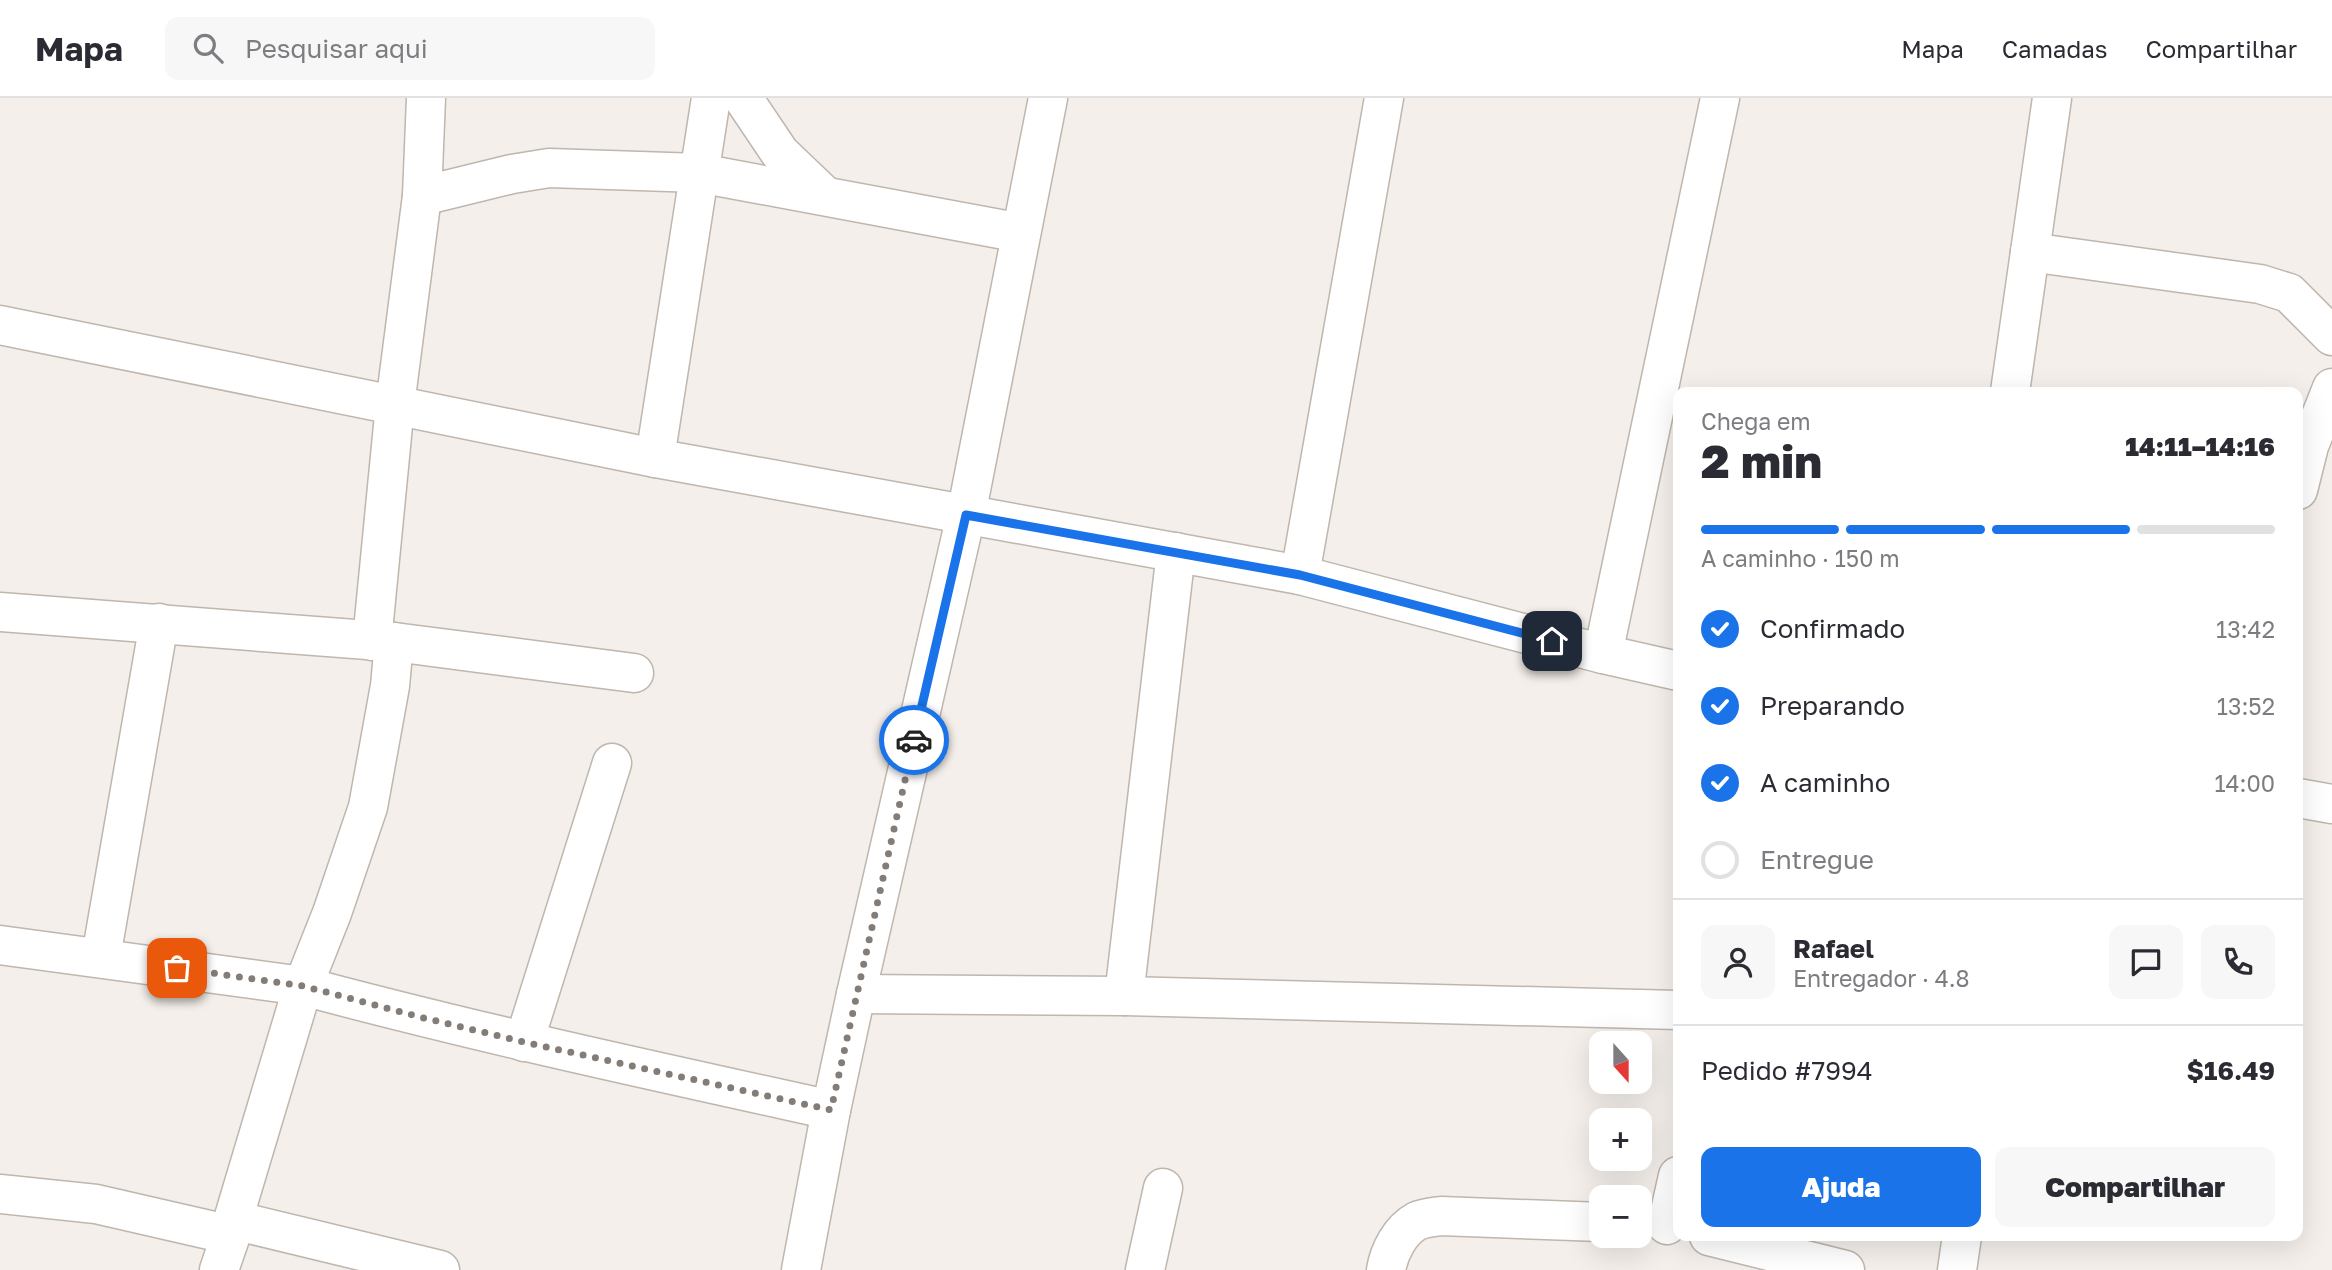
<!DOCTYPE html>
<html lang="pt">
<head>
<meta charset="utf-8">
<style>
  :root { --surface:#fff; --page:#f7f7f7; --text:#2b2b33; --muted:#7c7c81; --line:#e1e1e2; --accent:#1a73e8 }
  body { margin:0; font-family:"Golos Text",sans-serif; background:var(--page); color:var(--text); height:100vh; display:flex; flex-direction:column; font-size:26px; white-space:nowrap }
  * { box-sizing:border-box; margin:0 }
  p { font-size:23px; color:var(--muted) }
  .icon { flex:none; width:38px; height:38px; fill:none; stroke:currentColor; stroke-width:2; stroke-linecap:round; stroke-linejoin:round }
  .map { position:relative; flex:1; overflow:hidden }
  .panel { position:absolute; left:1673px; top:289px; width:630px; height:854px; display:flex; flex-direction:column; background:var(--surface); border-radius:14px; box-shadow:0 7px 28px #0002 }
  .panel>* { flex:none }
  .needle { width:46px; rotate:159deg }
  .tools { position:absolute; left:1589px; top:933px; display:grid; gap:14px }
  .tools a { display:grid; place-items:center; width:63px; height:63px; border-radius:14px; background:var(--surface); box-shadow:0 7px 28px #0002; font-size:35px }
  .pin { position:absolute; display:grid; place-items:center; width:60px; height:60px; color:#fff; margin:-30px; border-radius:14px; box-shadow:0 4px 10px #0006 }
  .courier { position:absolute; display:grid; place-items:center; width:70px; height:70px; margin:-35px; border:5px solid #1a73e8; border-radius:50%; background:#fff; color:#222; box-shadow:0 2px 9px #0007 }
  .head em { font-style:normal; font-weight:800 }
  .head div { display:flex; flex-direction:column-reverse }
  .head { display:flex; align-items:center; justify-content:space-between; height:119px; padding:0 28px }
  h1 { font-size:46px; font-weight:800; line-height:52px }
  .bar { display:grid; grid-template-columns:repeat(4,1fr); gap:10px 7px; align-content:center; height:84px; padding:0 28px }
  .bar i { height:9px; border-radius:5px; background:var(--line) }
  .bar .on { background:var(--accent) }
  .bar p { grid-column:span 4 }
  .line { display:flex; align-items:center; gap:18px; padding:0 28px; border-top:2px solid var(--line) }
  .line div { flex:1 }
  .round { display:grid; place-items:center; flex:none; width:74px; height:74px; border-radius:14px; background:var(--page) }
  ol { padding:0 28px; list-style:none }
  li { display:flex; align-items:center; gap:21px; height:77px }
  li p { margin-inline-start:auto }
  li .icon { padding:7px; border-radius:50%; background:var(--accent); color:#fff; stroke-width:4 }
  li:last-child { color:var(--muted) }
  li i { width:38px; height:38px; border:4px solid var(--line); border-radius:50% }
  .action { display:flex; gap:14px; margin-top:auto; padding:14px 28px }
  .action a { flex:1; height:80px; border-radius:14px; background:var(--accent); color:#fff; font-size:28px; font-weight:800; line-height:80px; text-align:center }
  .action a+a { background:var(--page); color:var(--text) }
  header { display:flex; align-items:center; gap:42px; box-sizing:border-box; height:98px; padding:0 35px; background:var(--surface); border-bottom:2px solid var(--line) }
  header strong { font-size:33px }
  nav { display:flex; gap:38px; margin-inline-start:auto; font-size:24px }
  .search { width:490px; height:63px; background:var(--page); display:flex; align-items:center; gap:18px; box-sizing:border-box; padding:0 24px; border-radius:14px; color:var(--muted); font-size:26px }
  .map>svg:first-child { display:block }
  .lines { fill:none; stroke-linecap:round; stroke-linejoin:round }
  .minor-casing { stroke:#bfb6ad; stroke-width:41 }
  .minor { stroke:#fff; stroke-width:38 }
  .done { stroke:#847d77; stroke-width:7; stroke-dasharray:0 12.6 }
  .route { stroke:#1a73e8; stroke-width:9 }
</style>
</head>
<body>
<header>
<strong>Mapa</strong>
<div class="search"><svg class="icon" aria-label="search" viewBox="0 0 24 24"><circle cx="10" cy="10" r="6"/><path d="M15 15l6 6"/></svg>Pesquisar aqui</div>
<nav><a>Mapa</a><a>Camadas</a><a>Compartilhar</a></nav>
</header>
<div class="map">
<svg width="2332" height="1172" viewBox="0 0 2332 1172">
  <rect width="100%" height="100%" fill="#f4efea"/>
  <g class="lines">
    <g class="minor-casing">
      <g id="minor">
        <polyline points="743,0 780,55 824,97"/>
        <polyline points="422,98 512,76 549,70 699,75 1021,135"/>
        <polyline points="2030,154 2260,186 2289,195 2332,238"/>
        <polyline points="0,227 655,360 1300,477 1603,556 1678,573"/>
        <polyline points="2010,294 2052,0"/>
        <polyline points="655,360 711,0"/>
        <polyline points="2298,392 2309,348 2332,290"/>
        <polyline points="1300,477 1384,0"/>
        <path d="M0,514L394,544L390,588L368,709L332,815L303,888C478,935 654,973 831,1012"/>
        <polyline points="372,543 395,307 422,98 426,0"/>
        <polyline points="394,544 634,575"/>
        <polyline points="1603,556 1720,0"/>
        <polyline points="2298,700 2332,706"/>
        <polyline points="0,847 303,888 233,1122 231,1137 219,1172"/>
        <polyline points="101,859 159,525"/>
        <polyline points="856,896 1124,898 1678,912"/>
        <polyline points="1124,898 1176,454"/>
        <polyline points="524,944 612,665"/>
        <polyline points="0,1096 96,1106 231,1137"/>
        <polyline points="233,1122 440,1172"/>
        <polyline points="1667,1127 1678,1078"/>
        <polyline points="1709,1138 1845,1172"/>
        <polyline points="801,1172 831,1012 856,896 966,417 1048,0"/>
        <polyline points="1145,1172 1163,1090"/>
        <path d="M1386,1172C1389,1154 1400,1132 1417,1123C1424,1120 1434,1119 1441,1118L1601,1124"/>
        <polyline points="1957,1172 1962,1138"/>
      </g>
    </g>
    <use href="#minor" class="minor"/>
  </g>
  <g class="lines">
    <polyline class="done" points="177,870 303,888 424,920 524,944 831,1012 914,642"/>
    <polyline class="route" points="914,642 966,417 1300,477 1552,543"/>
  </g>
</svg>
<div class="tools">
<a><svg class="needle" viewBox="-14 -14 28 28"><path d="M0-13l5 13h-10z" fill="#e53935"/><path d="M0 13l5-13h-10z" fill="#7c7c81"/></svg></a>
<a>+</a>
<a>−</a>
</div>
<div class="pin" style="left:177px;top:870px;background:#ea580c"><svg class="icon" aria-label="bag" viewBox="0 0 24 24"><path d="M5 8h14l-1 12H6zM9 8a3 3 0 0 1 6 0"/></svg></div>
<div class="pin" style="left:1552px;top:543px;background:#1f2937"><svg class="icon" aria-label="home" viewBox="0 0 24 24"><path d="M3 11l9-7 9 7M6 9v11h12V9"/></svg></div>
<div class="courier" style="left:914px;top:642px"><svg class="icon" aria-label="car" viewBox="0 0 24 24"><path d="M5 17H2v-5l4-1 3-4h7l3 4 3 1v5h-3M9 17h6M6 11h13"/><circle cx="7" cy="17" r="2"/><circle cx="17" cy="17" r="2"/></svg></div>
<section class="panel">
<div class="head"><div><h1>2 min</h1><p>Chega em</p></div><em>14:11–14:16</em></div>
<div class="bar"><i class="on"></i><i class="on"></i><i class="on"></i><i></i><p>A caminho · 150 m</p></div>
<ol>
<li><svg class="icon" aria-label="check" viewBox="0 0 24 24"><path d="M5 12l5 5 9-10"/></svg>Confirmado<p>13:42</p></li>
<li><svg class="icon" aria-label="check" viewBox="0 0 24 24"><path d="M5 12l5 5 9-10"/></svg>Preparando<p>13:52</p></li>
<li><svg class="icon" aria-label="check" viewBox="0 0 24 24"><path d="M5 12l5 5 9-10"/></svg>A caminho<p>14:00</p></li>
<li><i></i>Entregue</li>
</ol>
<div class="line" style="height:126px"><a class="round"><svg class="icon" aria-label="person" viewBox="0 0 24 24"><circle cx="12" cy="8" r="4"/><path d="M4 21q1-7 8-7t8 7"/></svg></a><div><b>Rafael</b><p>Entregador · 4.8</p></div><a class="round"><svg class="icon" aria-label="chat" viewBox="0 0 24 24"><path d="M4 5h16v11H9l-5 4z"/></svg></a><a class="round"><svg class="icon" aria-label="phone" viewBox="0 0 24 24"><path d="M5 4h4l2 5-3 2q2 4 5 5l2-3 5 2v4C11 20 4 13 5 4z"/></svg></a></div>
<div class="line" style="height:91px"><div>Pedido #7994</div><b>$16.49</b></div>
<div class="action"><a>Ajuda</a><a>Compartilhar</a></div>
</section>
</div>
</body>
</html>
